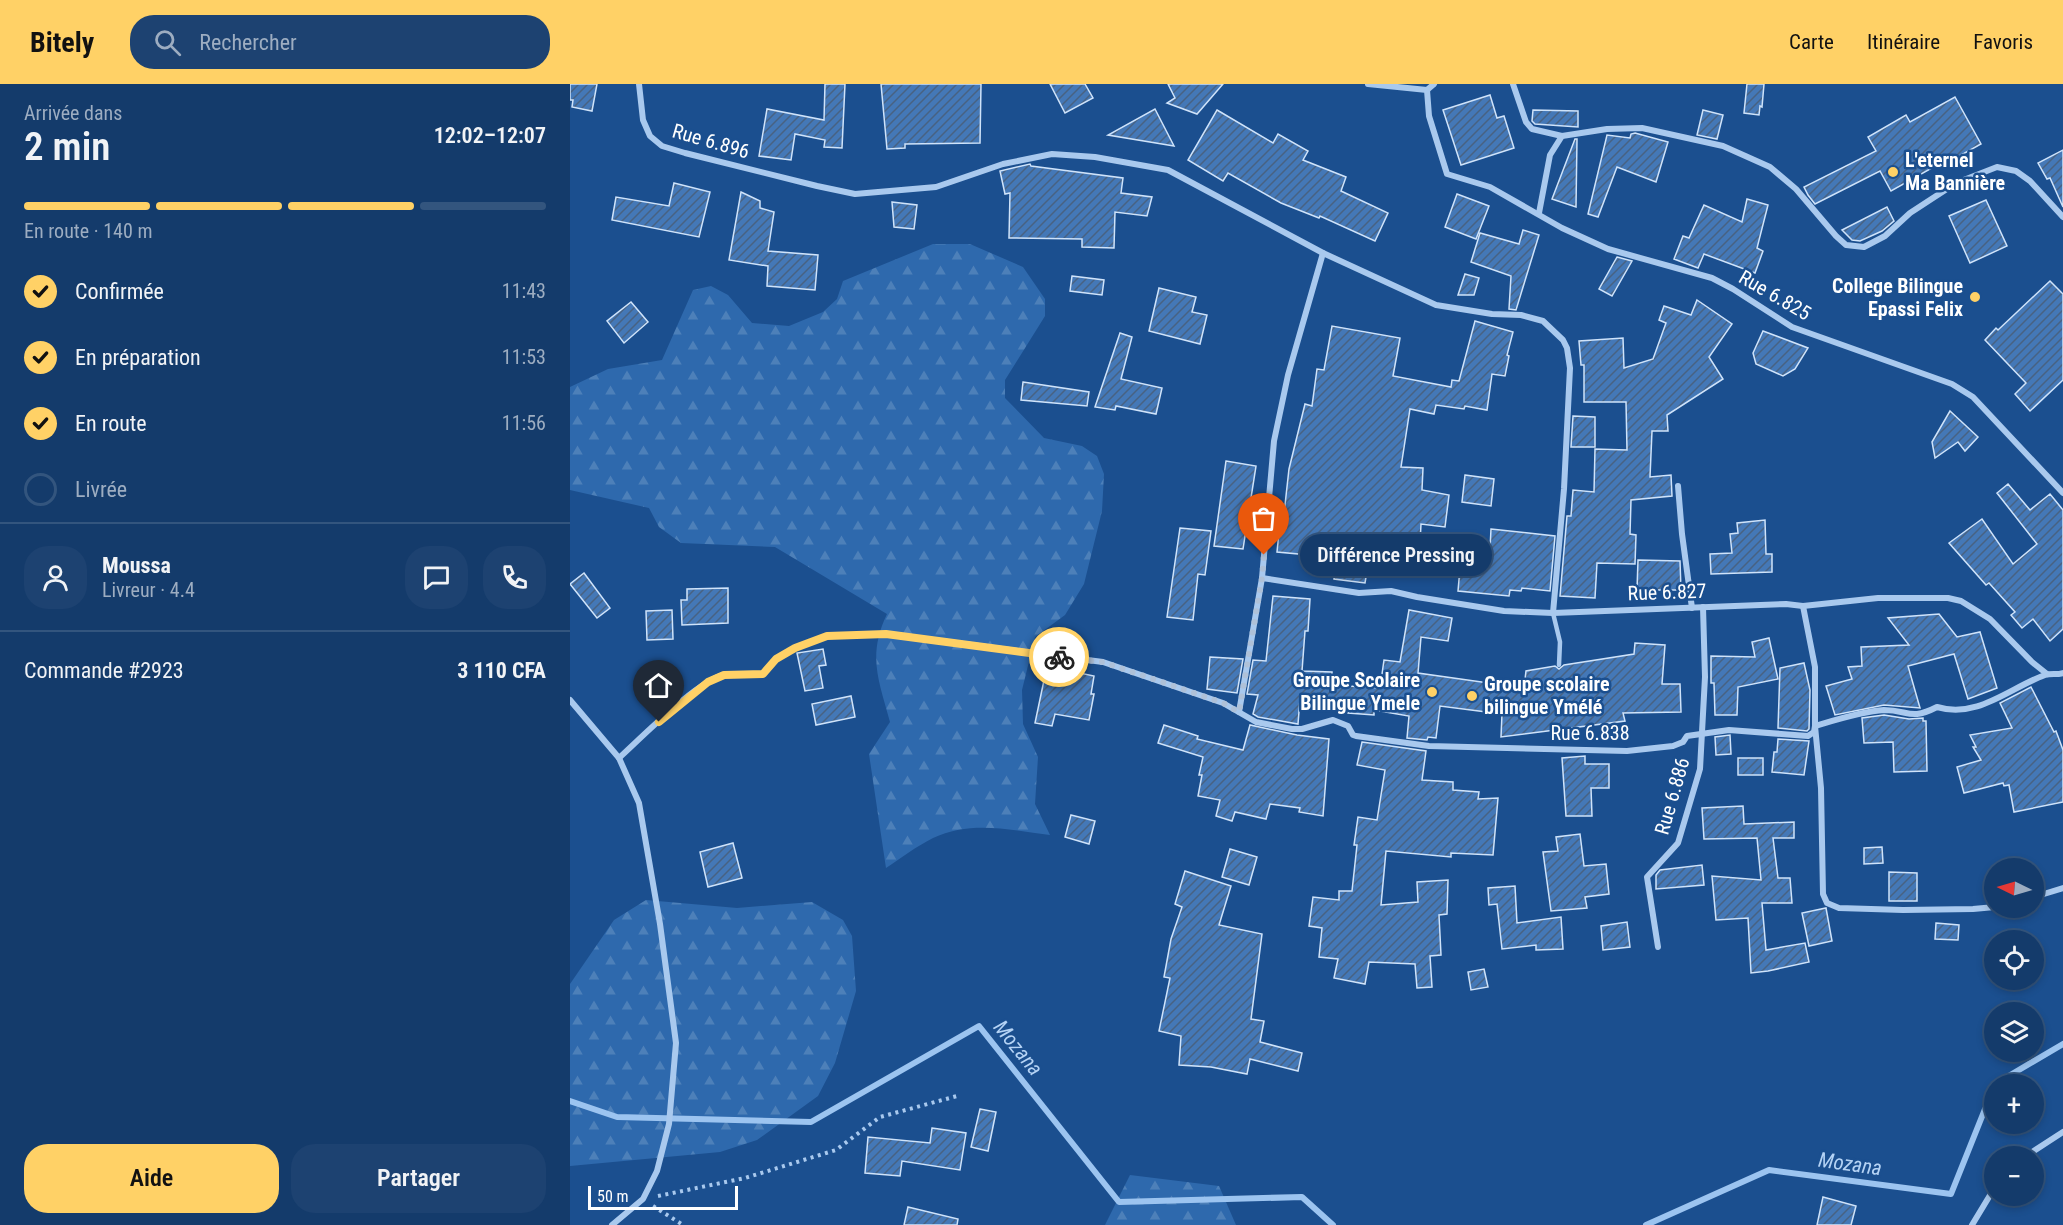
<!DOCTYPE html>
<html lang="fr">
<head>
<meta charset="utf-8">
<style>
  :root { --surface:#143b6b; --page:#1d4271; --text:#f1f3f6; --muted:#9dadc1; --line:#33557e; --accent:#ffd166 }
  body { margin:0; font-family:"Roboto Condensed",sans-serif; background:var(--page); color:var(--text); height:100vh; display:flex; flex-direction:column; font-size:22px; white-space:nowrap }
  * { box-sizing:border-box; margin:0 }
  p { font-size:20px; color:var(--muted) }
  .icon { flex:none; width:33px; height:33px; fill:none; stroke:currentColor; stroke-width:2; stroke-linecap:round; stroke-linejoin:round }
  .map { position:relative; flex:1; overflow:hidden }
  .sheet { display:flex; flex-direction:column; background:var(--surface); width:570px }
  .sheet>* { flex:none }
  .needle { width:39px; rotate:275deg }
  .tools { position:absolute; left:1414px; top:774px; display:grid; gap:12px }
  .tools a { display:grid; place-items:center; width:60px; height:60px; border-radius:50%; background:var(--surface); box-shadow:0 3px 9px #0003,0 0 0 2px var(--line); font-size:30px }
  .scale { position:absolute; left:18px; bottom:15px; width:150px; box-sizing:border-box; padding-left:6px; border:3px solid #fff; border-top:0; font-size:16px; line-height:21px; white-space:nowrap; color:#fff; -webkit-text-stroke:4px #1b4f8f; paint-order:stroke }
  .pin { position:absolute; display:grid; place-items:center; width:51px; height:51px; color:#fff; margin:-62px -26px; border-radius:50% 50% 50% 0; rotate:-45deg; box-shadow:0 0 6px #0007 }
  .pin .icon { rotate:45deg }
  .courier { position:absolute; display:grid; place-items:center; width:60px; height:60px; margin:-30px; border:4px solid #ffd166; border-radius:50%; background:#fff; color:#222; box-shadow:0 2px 8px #0007 }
  .bubble { position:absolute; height:42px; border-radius:21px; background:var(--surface); box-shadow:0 3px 9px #0003,0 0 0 2px var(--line); font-size:20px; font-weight:600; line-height:42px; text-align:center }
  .headline em { font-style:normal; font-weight:600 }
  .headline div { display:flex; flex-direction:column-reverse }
  .headline { display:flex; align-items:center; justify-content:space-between; height:102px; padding:0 24px }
  h1 { font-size:39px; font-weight:600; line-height:45px }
  .bar { display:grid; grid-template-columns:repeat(4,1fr); gap:9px 6px; align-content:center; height:72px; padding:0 24px }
  .bar i { height:8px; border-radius:4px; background:var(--line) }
  .bar .on { background:var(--accent) }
  .bar p { grid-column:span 4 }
  .line { display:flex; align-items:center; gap:15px; padding:0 24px; border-top:2px solid var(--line) }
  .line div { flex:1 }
  .round { display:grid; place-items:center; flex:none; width:63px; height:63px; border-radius:24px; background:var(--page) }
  ol { padding:0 24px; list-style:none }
  li { display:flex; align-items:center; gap:18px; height:66px }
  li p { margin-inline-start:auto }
  li .icon { padding:6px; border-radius:50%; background:var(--accent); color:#111; stroke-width:4 }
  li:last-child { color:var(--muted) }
  li i { width:33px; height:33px; border:3px solid var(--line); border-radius:50% }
  .cta { display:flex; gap:12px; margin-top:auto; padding:12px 24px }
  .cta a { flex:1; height:69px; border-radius:24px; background:var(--accent); color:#111; font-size:24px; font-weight:600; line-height:69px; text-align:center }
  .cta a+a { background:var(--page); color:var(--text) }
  header { display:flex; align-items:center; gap:36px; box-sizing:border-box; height:84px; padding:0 30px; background:var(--accent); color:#111 }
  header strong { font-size:28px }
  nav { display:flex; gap:33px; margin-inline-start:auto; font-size:21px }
  .search { width:420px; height:54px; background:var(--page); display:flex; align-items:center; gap:15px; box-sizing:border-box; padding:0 21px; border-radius:24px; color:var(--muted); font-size:22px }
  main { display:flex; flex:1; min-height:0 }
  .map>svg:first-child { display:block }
  .forest { fill:url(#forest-firs) }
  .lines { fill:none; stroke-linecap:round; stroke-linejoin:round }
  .stream { stroke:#9cc4f0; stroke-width:6 }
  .building { fill:url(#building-hatch); stroke:#cfe3fa; stroke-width:1.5 }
  .path { stroke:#a9c9ee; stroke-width:4; stroke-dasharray:3 4.5; stroke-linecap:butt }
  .service { stroke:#a9c9ee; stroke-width:4.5 }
  .minor { stroke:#a9c9ee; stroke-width:6 }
  .done { stroke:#afc1d8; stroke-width:6; stroke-dasharray:0 10.8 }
  .route { stroke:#ffd166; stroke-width:8 }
  .poi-dot { fill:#ffd166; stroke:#1b4f8f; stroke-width:2 }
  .labels { text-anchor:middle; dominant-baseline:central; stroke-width:5; stroke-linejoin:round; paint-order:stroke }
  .street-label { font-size:20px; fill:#fff; stroke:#1b4f8f }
  .poi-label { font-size:20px; font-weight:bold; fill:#fff; stroke:#1b4f8f; text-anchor:start }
  .water-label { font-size:21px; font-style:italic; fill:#b5d3f5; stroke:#1b4f8f }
</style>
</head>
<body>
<header>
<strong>Bitely</strong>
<div class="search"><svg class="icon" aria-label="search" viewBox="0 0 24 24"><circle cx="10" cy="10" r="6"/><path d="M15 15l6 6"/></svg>Rechercher</div>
<nav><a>Carte</a><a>Itinéraire</a><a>Favoris</a></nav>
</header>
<main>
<section class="sheet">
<div class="headline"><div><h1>2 min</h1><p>Arrivée dans</p></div><em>12:02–12:07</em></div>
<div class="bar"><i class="on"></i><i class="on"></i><i class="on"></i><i></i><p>En route · 140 m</p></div>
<ol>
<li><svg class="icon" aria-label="check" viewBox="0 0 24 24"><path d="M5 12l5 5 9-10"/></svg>Confirmée<p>11:43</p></li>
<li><svg class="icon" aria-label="check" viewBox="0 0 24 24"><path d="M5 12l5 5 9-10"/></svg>En préparation<p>11:53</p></li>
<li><svg class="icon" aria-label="check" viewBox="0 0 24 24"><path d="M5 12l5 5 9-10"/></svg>En route<p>11:56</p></li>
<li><i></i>Livrée</li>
</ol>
<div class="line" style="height:108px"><a class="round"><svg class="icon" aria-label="person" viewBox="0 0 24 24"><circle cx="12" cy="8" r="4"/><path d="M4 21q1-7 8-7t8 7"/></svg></a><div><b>Moussa</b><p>Livreur · 4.4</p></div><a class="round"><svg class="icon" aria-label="chat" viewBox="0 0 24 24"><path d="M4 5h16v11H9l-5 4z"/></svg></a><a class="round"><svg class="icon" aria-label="phone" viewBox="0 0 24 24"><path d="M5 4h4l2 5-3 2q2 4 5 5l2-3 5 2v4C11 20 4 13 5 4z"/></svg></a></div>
<div class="line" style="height:78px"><div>Commande #2923</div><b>3 110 CFA</b></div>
<div class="cta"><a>Aide</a><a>Partager</a></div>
</section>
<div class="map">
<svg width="1493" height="1141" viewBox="0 0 1493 1141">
  <defs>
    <pattern id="forest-firs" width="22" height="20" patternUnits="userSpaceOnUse" patternTransform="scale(1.5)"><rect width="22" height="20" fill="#2e69ad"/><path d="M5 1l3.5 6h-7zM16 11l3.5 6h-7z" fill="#4d80b9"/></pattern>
    <pattern id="building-hatch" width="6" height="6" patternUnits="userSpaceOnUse" patternTransform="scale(1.5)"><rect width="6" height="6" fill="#4478b7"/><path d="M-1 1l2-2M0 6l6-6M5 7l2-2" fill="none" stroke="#486282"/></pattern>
  </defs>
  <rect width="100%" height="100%" fill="#1b4f8f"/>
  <g class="forest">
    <path d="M363,160H400L453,183L475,215V232L435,296V314L474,354L512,362L527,372L534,390L532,427L514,500L495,531L465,553L452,606L453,640L468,673L465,720L480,751C442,746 400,736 363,754C347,762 331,774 316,784L299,670L320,638C309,597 297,572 317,530L205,463L111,459L89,443L79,424L0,406V303L38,285L92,276L123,206L141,202L158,211L182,239L219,242L253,228L267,215L273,197Z"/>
    <polygon points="76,816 167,824 242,818 273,836 282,852 286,907 265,979 248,1012 187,1056 150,1068 0,1082 0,900 44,836"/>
    <polygon points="560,1091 649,1102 666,1141 535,1141"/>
  </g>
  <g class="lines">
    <g class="stream">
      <polyline points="1432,1000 1437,993 1493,960"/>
      <polyline points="0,1017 47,1033 241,1038 409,942 549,1118 732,1113 763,1141"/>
      <polyline points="1076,1141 1199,1086 1381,1110 1415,1025 1425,1010"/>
    </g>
  </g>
  <g class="building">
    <polygon points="0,0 27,0 22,27 2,23 3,16 0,16"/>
    <polygon points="255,0 275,0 272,64 254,63 255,56 225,50 221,76 189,72 197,25 254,36"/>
    <polygon points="311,0 411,0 410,59 335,60 335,64 317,65"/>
    <polygon points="480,0 515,0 523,14 495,29"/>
    <polygon points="598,0 653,0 627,30 597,19 605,14"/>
    <polygon points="1177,0 1194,0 1192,23 1190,22 1189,31 1174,29"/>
    <polygon points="920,11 927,34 934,32 944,64 891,81 873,26"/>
    <polygon points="1385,13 1411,60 1368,84 1367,81 1321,107 1310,87 1245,120 1238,111 1234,103 1306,67 1298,53 1336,31 1340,38"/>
    <polygon points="585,25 604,62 538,51"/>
    <polygon points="647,26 703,59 708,50 738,67 733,76 776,93 771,107 818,129 805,157 750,132 749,134 711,119 658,89 653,97 618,76"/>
    <polygon points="963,26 1008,27 1008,43 965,40 962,37"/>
    <polygon points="1133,26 1153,31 1147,55 1127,51"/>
    <polygon points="1065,49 1098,58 1086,98 1047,83 1028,133 1018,130 1037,51 1060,54 1061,50"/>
    <polygon points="1005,55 1007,55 1006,123 982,115"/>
    <polygon points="1493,66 1493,123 1480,94 1477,95 1468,79"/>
    <polygon points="460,80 461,82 553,94 551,109 582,113 577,132 545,128 544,164 512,163 512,155 439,154 440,109 435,110 430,87"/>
    <polygon points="104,99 140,108 129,153 42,136 46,113 99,122"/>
    <polygon points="171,108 190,117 190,124 204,128 198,167 248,171 245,206 197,202 198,182 159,176"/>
    <polygon points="887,110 919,122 906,155 875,143"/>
    <polygon points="1177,115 1198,121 1187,164 1193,167 1185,189 1134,170 1128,184 1104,175 1113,152 1119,154 1134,121 1172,138"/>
    <polygon points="1416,116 1437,162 1400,179 1379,132"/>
    <polygon points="322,118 347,121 344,145 324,143"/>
    <polygon points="1317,123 1324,137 1312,147 1290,157 1282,156 1272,146"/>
    <polygon points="953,146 969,151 946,226 939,225 941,192 901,178 910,149 949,160"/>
    <polygon points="1047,173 1062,177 1042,212 1029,205"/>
    <polygon points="895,190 909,194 904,211 888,211"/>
    <polygon points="502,192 534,196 532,211 500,207"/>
    <polygon points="1480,197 1493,210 1493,296 1460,327 1445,310 1456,299 1415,256 1426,244 1428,246"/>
    <polygon points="589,204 626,213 622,228 637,231 630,260 579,247"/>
    <polygon points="1127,216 1162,240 1139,273 1153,295 1097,331 1098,347 1082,347 1080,393 1101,391 1102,412 1061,416 1060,450 1066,451 1065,480 1027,479 1025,514 990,512 997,432 1001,432 1003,406 1024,408 1025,365 1057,366 1056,318 1014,318 1014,281 1011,281 1009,257 1053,254 1054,284 1083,275 1096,239 1089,236 1094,222 1121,231"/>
    <polygon points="61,218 78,238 54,259 37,237"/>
    <polygon points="905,237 943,248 937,271 939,272 935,292 922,290 917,326 895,322 894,325 866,321 864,330 840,325 831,383 853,384 852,406 879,411 875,443 851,440 849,480 800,470 795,499 764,495 765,484 737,480 739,471 707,468 710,438 713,439 719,385 735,320 742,322 747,285 754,286 762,242 830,254 823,292 881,303 882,296 889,297"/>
    <polygon points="1193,247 1238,264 1225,285 1213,292 1186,280 1183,269"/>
    <polygon points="550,249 562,253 551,295 592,304 586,330 546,322 545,326 525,323"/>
    <polygon points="453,298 519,308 517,322 451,316"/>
    <polygon points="1380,327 1408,353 1395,367 1388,358 1365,374 1362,358"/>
    <polygon points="1003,332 1025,333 1025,363 1001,363"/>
    <polygon points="656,377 686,382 673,465 644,462"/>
    <polygon points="895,391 924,395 921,422 892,418"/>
    <polygon points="1438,400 1460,426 1480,410 1493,426 1493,545 1480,557 1463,535 1452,544 1441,531 1445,528 1419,499 1416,501 1379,459 1412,435 1443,480 1467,460 1427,409"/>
    <polygon points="1195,436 1196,470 1202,470 1202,488 1141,490 1140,470 1162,469 1160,450 1168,449 1167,439"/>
    <polygon points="610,444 641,447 635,491 628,490 623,536 597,533"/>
    <polygon points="921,445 985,452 980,507 952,504 951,507 940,506 939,512 888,507 890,484 883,483 885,461 920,465"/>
    <polygon points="1068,476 1110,477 1111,506 1067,506"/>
    <polygon points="14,489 40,524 27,534 0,500"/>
    <polygon points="158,504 158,539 112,541 111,516 117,516 117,505"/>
    <polygon points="703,512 740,515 738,547 735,547 732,587 762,588 762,601 810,604 814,576 830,578 839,526 882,534 878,557 851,553 848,589 954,604 956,587 985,582 989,585 994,581 1064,570 1065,559 1095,561 1092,600 1110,600 1111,628 1053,629 1055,637 931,653 932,630 870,622 866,654 858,653 857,656 837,654 839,632 804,626 804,631 778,629 779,617 730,615 728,640 688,633 683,630 688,611 677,610 683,576 696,577"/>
    <polygon points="102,526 103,555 77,556 76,527"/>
    <polygon points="1369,530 1387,553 1410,548 1427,604 1398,615 1384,570 1338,582 1350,624 1314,621 1265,631 1256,602 1282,595 1278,583 1292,582 1291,563 1339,561 1318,534"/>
    <polygon points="1199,554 1208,595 1168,603 1167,631 1145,631 1144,599 1141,599 1141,572 1185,573 1182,558"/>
    <polygon points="253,565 256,581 249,582 253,604 235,607 227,569"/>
    <polygon points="640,573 673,575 667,609 637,605"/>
    <polygon points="1234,579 1240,606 1239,645 1237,647 1208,644 1210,584"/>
    <polygon points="477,582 524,592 521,610 524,610 519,636 485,630 482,642 465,639"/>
    <polygon points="1461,603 1484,648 1486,647 1493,666 1493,718 1444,728 1439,701 1434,702 1433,699 1394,709 1387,683 1411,676 1403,663 1406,663 1400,651 1442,644 1430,619"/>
    <polygon points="281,612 285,633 246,641 242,620"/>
    <polygon points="1314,631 1339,635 1353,634 1353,637 1356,637 1357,687 1324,688 1323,658 1294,659 1292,634"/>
    <polygon points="594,641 628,652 627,655 673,666 680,641 727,651 759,655 753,732 729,728 730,724 700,720 696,735 665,728 662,737 646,732 650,716 628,712 632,691 629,691 633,673 588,659"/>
    <polygon points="1160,651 1161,670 1146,671 1145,653"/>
    <polygon points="1208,655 1239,657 1234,691 1202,688 1204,668 1207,668"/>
    <polygon points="792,658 856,667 852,696 883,698 883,706 909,708 908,715 928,714 923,771 881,769 881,773 816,767 811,821 848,818 847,798 878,796 877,830 869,831 871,871 860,872 862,903 847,904 845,880 799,878 795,900 764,894 768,875 749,873 752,844 739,842 743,813 769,816 769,807 782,807 787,761 784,761 788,733 807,736 815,686 787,681"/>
    <polygon points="1015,672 1015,680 1039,680 1039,704 1021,704 1022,732 996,732 992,674"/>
    <rect x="1168" y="674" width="25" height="17"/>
    <polygon points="1173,722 1174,740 1224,738 1224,754 1203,754 1208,794 1220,794 1222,819 1192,819 1196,866 1235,859 1239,878 1198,887 1181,889 1178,834 1146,836 1142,792 1191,796 1187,754 1134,755 1132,724"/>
    <polygon points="501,731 525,737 519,760 495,753"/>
    <polygon points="1010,750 1014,782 1036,780 1039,810 1015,813 1017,824 981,827 973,768 988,767 986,753"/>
    <polygon points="163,759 172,794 138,803 130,768"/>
    <polygon points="1312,763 1313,779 1294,780 1294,764"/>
    <polygon points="660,765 687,773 679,801 652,793"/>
    <polygon points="1132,781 1134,801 1086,805 1086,791 1090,786"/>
    <polygon points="615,787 661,802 649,841 692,850 681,935 694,937 690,958 732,969 728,987 680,975 677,990 641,983 609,981 611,952 589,947 600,894 594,893 601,855 612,823 605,820"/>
    <polygon points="1319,788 1347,789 1347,817 1319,817"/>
    <polygon points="945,802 947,839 991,833 993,865 966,866 966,861 932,865 927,820 919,821 918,804"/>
    <polygon points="1256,824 1262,857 1239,862 1232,829"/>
    <polygon points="1057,838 1060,863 1033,866 1031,842"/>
    <polygon points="1366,839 1389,841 1388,856 1365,855"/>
    <polygon points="914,885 918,903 901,906 898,888"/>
    <polygon points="410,1025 426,1028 418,1067 401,1063"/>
    <polygon points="362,1044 396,1049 390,1086 332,1077 330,1092 295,1089 298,1053 360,1059"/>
    <polygon points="1253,1113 1286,1122 1281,1141 1247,1141"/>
    <polygon points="338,1123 388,1135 387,1141 334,1141"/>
  </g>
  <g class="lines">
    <g class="path">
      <polyline points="88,1112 175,1094 266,1066 310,1033 387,1012"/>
      <polyline points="83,1122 113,1141"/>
    </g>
    <polyline class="service" points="983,529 990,558 989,581"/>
    <g class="minor">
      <polyline points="69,0 73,36 80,52 92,62 115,69 247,102 285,110 366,103 433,80 482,70 525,73 598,86 753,169 866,221 922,230 951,231 973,237 993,256 997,264 1000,284 994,405 983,529"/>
      <polyline points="798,0 857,6 859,32 877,90 920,103 992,144 1038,165 1142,194 1163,205 1222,243 1382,300 1403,313 1493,409"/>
      <polyline points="943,0 956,38 962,45 992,52"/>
      <polyline points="857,6 864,0"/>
      <polyline points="969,129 980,71 992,52 1037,45 1072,44 1153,62 1200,83 1226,105 1266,152 1276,161 1294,163 1315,152 1340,129 1386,99 1427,83 1446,87 1460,97 1493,133"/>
      <polyline points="1108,402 1112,450 1122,524"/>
      <polyline points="692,494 789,509 821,507 847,513 934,527 983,529 1216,520 1233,522 1308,514 1378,514 1391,517 1420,535 1462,578 1477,590"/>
      <polyline points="1233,522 1245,583 1245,642 1251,704 1253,810 1257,819 1269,824 1333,826 1403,825 1425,823"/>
      <polyline points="0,616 49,674 69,719 90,840 106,959 99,1040 87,1087 73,1115 42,1141"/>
      <polyline points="669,628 692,494 704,357 718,291 753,169"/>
      <path d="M49,674C70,655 130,594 155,591C167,589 180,591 193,590L206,575L225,564L257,552L316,550L533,578L653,619L686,638L722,645H732L763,636L778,642L783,651L786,652L859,662L1057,667L1103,662L1113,658L1117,652L1159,646L1238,652L1244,648L1245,642C1265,636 1293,627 1314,626C1339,626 1340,637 1367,623C1408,635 1439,604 1475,591C1481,589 1487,591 1493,589"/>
      <polyline points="1464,813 1493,804"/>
      <polyline points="1088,863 1077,793 1108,759 1130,685 1135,593 1133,523"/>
      <polyline points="1456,1072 1493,1048"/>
      <polyline points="1402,1141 1425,1103"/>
    </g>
  </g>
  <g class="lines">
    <polyline class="done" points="489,573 533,578 653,619 669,628 692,494 694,471"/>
    <polyline class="route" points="89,638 138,598 154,591 193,590 206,575 225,564 257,552 316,550 489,573"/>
  </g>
  <g class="poi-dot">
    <circle cx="1323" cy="88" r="6"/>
    <circle cx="1405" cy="213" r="6"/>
    <circle cx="862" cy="608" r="6"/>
    <circle cx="902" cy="612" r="6"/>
  </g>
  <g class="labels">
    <g class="street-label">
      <text transform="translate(141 57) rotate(16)">Rue 6.896</text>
      <text transform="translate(1205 211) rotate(30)">Rue 6.825</text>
      <text transform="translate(1097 508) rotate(-2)">Rue 6.827</text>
      <text x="1020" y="649">Rue 6.838</text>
      <text transform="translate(1102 712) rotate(-74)">Rue 6.886</text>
    </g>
    <g class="poi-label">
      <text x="1335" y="76">L'eternel<tspan x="1335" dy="23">Ma Bannière</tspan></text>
      <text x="1393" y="202" text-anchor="end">College Bilingue<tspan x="1393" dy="23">Epassi Felix</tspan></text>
      <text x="850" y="596" text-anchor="end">Groupe Scolaire<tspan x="850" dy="23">Bilingue Ymele</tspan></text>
      <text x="914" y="600">Groupe scolaire<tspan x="914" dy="23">bilingue Ymélé</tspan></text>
    </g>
    <g class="water-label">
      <text transform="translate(448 964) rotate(51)">Mozana</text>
      <text transform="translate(1280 1080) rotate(8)">Mozana</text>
    </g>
  </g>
</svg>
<div class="tools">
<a><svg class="needle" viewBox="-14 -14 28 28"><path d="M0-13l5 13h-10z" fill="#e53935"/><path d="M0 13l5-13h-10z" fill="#9dadc1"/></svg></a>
<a><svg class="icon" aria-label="locate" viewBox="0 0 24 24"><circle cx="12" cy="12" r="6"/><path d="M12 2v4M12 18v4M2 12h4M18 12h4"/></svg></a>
<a><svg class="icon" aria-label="layers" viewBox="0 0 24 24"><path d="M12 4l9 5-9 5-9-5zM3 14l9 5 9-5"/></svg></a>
<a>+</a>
<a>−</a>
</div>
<div class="scale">50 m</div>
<div class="pin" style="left:694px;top:471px;background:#ea580c"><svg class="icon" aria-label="bag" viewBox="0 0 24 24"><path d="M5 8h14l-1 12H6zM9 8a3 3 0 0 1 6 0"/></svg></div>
<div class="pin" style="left:89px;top:638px;background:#1f2937"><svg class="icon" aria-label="home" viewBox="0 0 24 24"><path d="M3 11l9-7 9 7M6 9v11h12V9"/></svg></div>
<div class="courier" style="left:489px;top:573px"><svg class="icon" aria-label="bike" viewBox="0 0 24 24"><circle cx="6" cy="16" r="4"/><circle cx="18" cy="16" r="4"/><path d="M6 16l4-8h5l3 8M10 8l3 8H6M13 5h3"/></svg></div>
<div class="bubble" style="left:730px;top:450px;width:192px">Différence Pressing</div>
</div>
</main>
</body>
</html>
